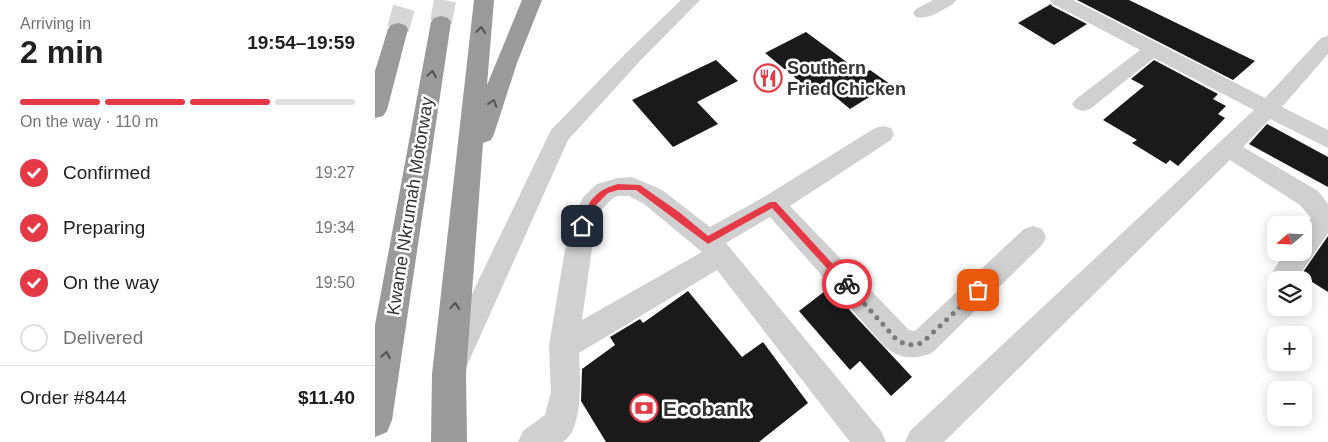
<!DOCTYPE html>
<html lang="en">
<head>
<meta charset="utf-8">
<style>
  :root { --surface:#fff; --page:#f2f2f2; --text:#202124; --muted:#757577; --line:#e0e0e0; --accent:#e63946 }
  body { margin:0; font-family:Arial,sans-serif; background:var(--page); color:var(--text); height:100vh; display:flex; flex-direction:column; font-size:19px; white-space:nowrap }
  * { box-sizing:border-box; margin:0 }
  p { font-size:16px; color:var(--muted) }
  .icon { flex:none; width:28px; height:28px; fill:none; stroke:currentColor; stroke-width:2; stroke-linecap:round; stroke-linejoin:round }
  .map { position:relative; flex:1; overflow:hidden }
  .panel { display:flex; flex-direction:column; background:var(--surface); width:375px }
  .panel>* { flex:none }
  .needle { width:32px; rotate:251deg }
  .tools { position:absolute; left:892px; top:216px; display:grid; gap:10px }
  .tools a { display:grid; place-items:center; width:45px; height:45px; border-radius:10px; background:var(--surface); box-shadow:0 2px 12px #0003; font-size:25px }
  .pin { position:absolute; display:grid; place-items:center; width:42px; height:42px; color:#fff; margin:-21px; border-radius:10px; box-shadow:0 2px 8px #0006 }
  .courier { position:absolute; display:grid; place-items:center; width:50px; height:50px; margin:-25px; border:4px solid #e63946; border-radius:50%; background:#fff; color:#222; box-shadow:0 1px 6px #0007 }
  .head em { font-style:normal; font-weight:600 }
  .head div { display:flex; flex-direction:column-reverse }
  .head { display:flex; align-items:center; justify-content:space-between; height:85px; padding:0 20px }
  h1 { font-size:32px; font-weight:600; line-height:38px }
  .bar { display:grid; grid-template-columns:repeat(4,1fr); gap:8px 5px; align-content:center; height:60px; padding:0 20px }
  .bar i { height:6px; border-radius:4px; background:var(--line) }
  .bar .current { background:var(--accent) }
  .bar p { grid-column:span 4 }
  .line { display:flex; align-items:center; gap:12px; padding:0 20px; border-top:1px solid var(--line) }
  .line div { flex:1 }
  ol { padding:0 20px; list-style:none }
  li { display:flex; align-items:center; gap:15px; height:55px }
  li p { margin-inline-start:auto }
  li .icon { padding:5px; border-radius:50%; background:var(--accent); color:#fff; stroke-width:4 }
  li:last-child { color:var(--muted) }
  li i { width:28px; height:28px; border:2px solid var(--line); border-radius:50% }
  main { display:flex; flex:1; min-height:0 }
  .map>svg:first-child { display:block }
  .building { fill:#1a1a1a }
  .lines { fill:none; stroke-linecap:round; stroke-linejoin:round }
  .highway-tunnel { stroke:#d6d6d6; stroke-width:22; stroke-dasharray:22 11; stroke-linecap:butt }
  .minor { fill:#d0d0d0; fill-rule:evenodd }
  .highway { fill:#9a9a9a; fill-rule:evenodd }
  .oneway { stroke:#525252 }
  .route { fill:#e63946 }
  .done { stroke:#7a7a7a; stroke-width:5; stroke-dasharray:0 9 }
  .labels { text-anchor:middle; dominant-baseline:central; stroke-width:5; stroke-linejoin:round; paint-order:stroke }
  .poi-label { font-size:18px; font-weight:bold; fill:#333; stroke:#fff; text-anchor:start }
  .street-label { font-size:18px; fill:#333; stroke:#fff }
  .near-poi-label { font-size:21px; font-weight:bold; fill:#333; stroke:#fff; text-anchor:start }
</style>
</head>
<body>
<main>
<section class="panel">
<div class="head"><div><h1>2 min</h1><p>Arriving in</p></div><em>19:54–19:59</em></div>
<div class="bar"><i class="current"></i><i class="current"></i><i class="current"></i><i></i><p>On the way · 110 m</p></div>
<ol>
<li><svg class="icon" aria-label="check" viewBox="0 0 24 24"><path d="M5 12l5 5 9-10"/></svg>Confirmed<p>19:27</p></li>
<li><svg class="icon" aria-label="check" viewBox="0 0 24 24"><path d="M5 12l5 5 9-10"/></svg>Preparing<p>19:34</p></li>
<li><svg class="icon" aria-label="check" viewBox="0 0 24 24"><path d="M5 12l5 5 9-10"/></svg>On the way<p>19:50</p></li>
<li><i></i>Delivered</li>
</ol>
<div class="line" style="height:65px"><div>Order #8444</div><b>$11.40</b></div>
</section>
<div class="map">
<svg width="953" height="442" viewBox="0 0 953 442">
  <rect width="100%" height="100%" fill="#fff"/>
  <g class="building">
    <polygon points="702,0 754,0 880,61 858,80"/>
    <polygon points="676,4 677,6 712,24 679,45 643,23"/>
    <polygon points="431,32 488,74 495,70 515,84 475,109 452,90 442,96 390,53"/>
    <polygon points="341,60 363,81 322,102 343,124 298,147 257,100"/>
    <polygon points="779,60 843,94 838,99 851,106 843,114 850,118 803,166 795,160 791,164 757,143 762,140 728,120 769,86 756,79"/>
    <polygon points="892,124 953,157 953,187 874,144"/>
    <polygon points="953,236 953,292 926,275"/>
    <polygon points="454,288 537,377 516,396 485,361 475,370 424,311"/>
    <polygon points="313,291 367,357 388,342 433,403 384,442 231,442 206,401 207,369 240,345 235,337 265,319 268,323"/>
  </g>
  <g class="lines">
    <g class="highway-tunnel">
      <polyline points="66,22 70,0"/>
      <polyline points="23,29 31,0"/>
    </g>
    <g class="minor">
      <polygon points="306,0 325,0 265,61 193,140 90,370 80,374 70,370 65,360 70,350 176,130 251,53"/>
      <path d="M558,0H581L578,4C567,10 554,20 541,17L538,13L541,9Z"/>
      <polygon points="675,0 698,0 890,98 946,38 953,36 953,54 907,107 953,130 953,148 895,119 868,147 943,191 953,204 953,233 921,280 901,280 901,289 896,287 893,279 910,252 929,252 929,227 936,218 925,205 855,160 569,442 530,442 535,431 879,110 779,58 715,109 708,111 701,109 697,104 701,99 765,50 678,4"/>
      <path d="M508,126L516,128L519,134L516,140L415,206L534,330L540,331L649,229L658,226L667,229L671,237L667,245L557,353C539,360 525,359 510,347L395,217L351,243L506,431L511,442H475L342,270L204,353C205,375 209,429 188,442H143L148,431L170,415L176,392L174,346L194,226L209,196L222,184L243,178L257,177L287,190L335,227L389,197L500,128ZM243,196H254L269,204L327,252L207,320L220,226L227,209L238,198Z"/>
    </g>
    <g class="highway">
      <polygon points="99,0 119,0 112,85 147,0 167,0 142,63 119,134 116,140 108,143 91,374 92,442 56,442 57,374"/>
      <polygon points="66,16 73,18 76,22 17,420 12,432 0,437 0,325 56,22 59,18"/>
      <polygon points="23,23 30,25 33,29 12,110 8,116 0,118 0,71 13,29 16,25"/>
    </g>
  </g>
  <defs><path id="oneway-chevron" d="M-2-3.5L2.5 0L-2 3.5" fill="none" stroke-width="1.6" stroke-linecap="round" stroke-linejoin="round" transform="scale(1.25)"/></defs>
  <g class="oneway">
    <use href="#oneway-chevron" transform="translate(106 30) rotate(-84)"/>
    <use href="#oneway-chevron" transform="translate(57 74) rotate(-81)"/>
    <use href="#oneway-chevron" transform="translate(118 103) rotate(-72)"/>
    <use href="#oneway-chevron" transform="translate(80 306) rotate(-85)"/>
    <use href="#oneway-chevron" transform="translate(11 355) rotate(-81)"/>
  </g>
  <path class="route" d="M243,184L265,185L304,212L333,236L395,202H401L476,284L475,287H469L397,208L333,244L261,190H243L233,193L221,205L210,228H204L203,226C215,202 216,192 243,184Z"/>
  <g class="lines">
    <path class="done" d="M472,284L520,338C530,346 536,346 547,343L603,290"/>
  </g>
  <defs>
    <g id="restaurant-ring" transform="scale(1.4375)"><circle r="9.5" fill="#fff" stroke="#e63946" stroke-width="1.5"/><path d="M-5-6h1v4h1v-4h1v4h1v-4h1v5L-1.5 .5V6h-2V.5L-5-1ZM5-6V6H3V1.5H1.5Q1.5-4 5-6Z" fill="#e63946"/></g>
    <g id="bank-ring" transform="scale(1.4375)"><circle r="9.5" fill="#fff" stroke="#e63946" stroke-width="1.5"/><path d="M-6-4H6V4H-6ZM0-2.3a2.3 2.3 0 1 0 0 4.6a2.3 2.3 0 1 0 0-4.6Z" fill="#e63946"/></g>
  </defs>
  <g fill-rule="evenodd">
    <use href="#restaurant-ring" x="393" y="78"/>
    <use href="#bank-ring" x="269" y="408"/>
  </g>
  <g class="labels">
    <g class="poi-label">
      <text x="412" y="68">Southern<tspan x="412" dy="21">Fried Chicken</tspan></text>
    </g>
    <g class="street-label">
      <text transform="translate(35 206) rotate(-81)">Kwame Nkrumah Motorway</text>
    </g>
    <g class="near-poi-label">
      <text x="288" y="408">Ecobank</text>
    </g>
  </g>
</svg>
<div class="tools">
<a><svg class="needle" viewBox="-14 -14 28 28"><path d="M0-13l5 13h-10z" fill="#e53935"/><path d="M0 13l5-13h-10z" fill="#757577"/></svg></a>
<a><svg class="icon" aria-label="layers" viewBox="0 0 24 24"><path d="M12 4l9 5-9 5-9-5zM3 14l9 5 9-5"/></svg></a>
<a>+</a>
<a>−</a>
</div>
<div class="pin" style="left:603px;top:290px;background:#ea580c"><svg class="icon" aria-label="bag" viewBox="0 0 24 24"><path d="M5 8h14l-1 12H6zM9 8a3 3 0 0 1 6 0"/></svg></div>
<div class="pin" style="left:207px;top:226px;background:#1f2937"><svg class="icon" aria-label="home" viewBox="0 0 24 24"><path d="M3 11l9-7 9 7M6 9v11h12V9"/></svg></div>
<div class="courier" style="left:472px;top:284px"><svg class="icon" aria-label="bike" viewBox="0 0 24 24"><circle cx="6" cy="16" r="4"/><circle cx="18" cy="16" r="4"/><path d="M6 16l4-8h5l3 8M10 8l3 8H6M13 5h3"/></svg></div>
</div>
</main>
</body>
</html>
